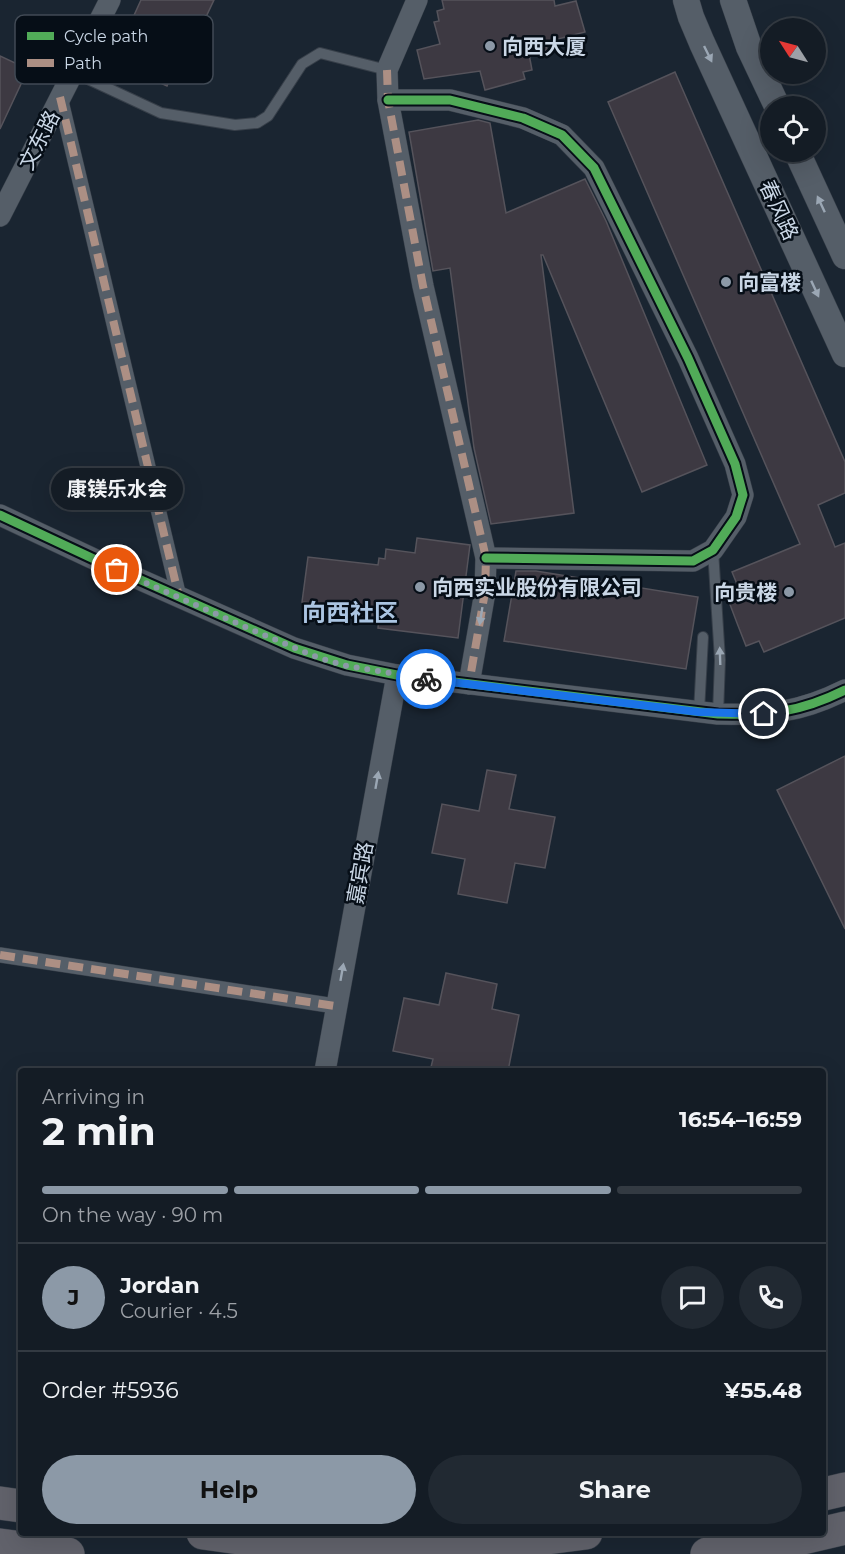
<!DOCTYPE html>
<html lang="en">
<head>
<meta charset="utf-8">
<style>
  :root { --surface:#141c25; --page:#212932; --text:#f1f3f6; --muted:#9da1a7; --line:#333a42; --accent:#8c99a7 }
  body { margin:0; font-family:Montserrat,"Noto Sans SC",sans-serif; background:var(--page); color:var(--text); height:100vh; display:flex; flex-direction:column; font-size:22px; white-space:nowrap }
  * { box-sizing:border-box; margin:0 }
  p { font-size:20px; color:var(--muted) }
  .icon { flex:none; width:33px; height:33px; fill:none; stroke:currentColor; stroke-width:2; stroke-linecap:round; stroke-linejoin:round }
  .map { position:relative; flex:1; overflow:hidden }
  .details { position:absolute; left:18px; top:1068px; width:808px; height:468px; display:flex; flex-direction:column; background:var(--surface); border-radius:6px; box-shadow:0 6px 24px #0002,0 0 0 2px var(--line) }
  .details>* { flex:none }
  .needle { width:39px; rotate:306deg }
  .buttons { position:absolute; left:760px; top:18px; display:grid; gap:12px }
  .buttons a { display:grid; place-items:center; width:66px; height:66px; border-radius:50%; background:var(--surface); box-shadow:0 6px 24px #0002,0 0 0 2px var(--line); font-size:30px }
  .pin { position:absolute; display:grid; place-items:center; width:51px; height:51px; color:#fff; margin:-26px; border:3px solid #fff; border-radius:50%; box-shadow:0 2px 6px #0007 }
  .courier { position:absolute; display:grid; place-items:center; width:60px; height:60px; margin:-30px; border:4px solid #1a73e8; border-radius:50%; background:#fff; color:#222; box-shadow:0 2px 8px #0007 }
  .bubble { position:absolute; height:42px; border-radius:21px; background:var(--surface); box-shadow:0 6px 24px #0002,0 0 0 2px var(--line); font-size:20px; font-weight:700; line-height:42px; text-align:center }
  .overview em { font-style:normal; font-weight:700 }
  .overview div { display:flex; flex-direction:column-reverse }
  .overview { display:flex; align-items:center; justify-content:space-between; height:102px; padding:0 24px }
  h1 { font-size:39px; font-weight:700; line-height:45px }
  .bar { display:grid; grid-template-columns:repeat(4,1fr); gap:9px 6px; align-content:center; height:72px; padding:0 24px }
  .bar i { height:8px; border-radius:4px; background:var(--line) }
  .bar .on { background:var(--accent) }
  .bar p { grid-column:span 4 }
  .line { display:flex; align-items:center; gap:15px; padding:0 24px; border-top:2px solid var(--line) }
  .line div { flex:1 }
  .round { display:grid; place-items:center; flex:none; width:63px; height:63px; border-radius:32px; background:var(--page) }
  .primary-button { display:flex; gap:12px; margin-top:auto; padding:12px 24px }
  .primary-button a { flex:1; height:69px; border-radius:36px; background:var(--accent); color:#111; font-size:24px; font-weight:700; line-height:69px; text-align:center }
  .primary-button a+a { background:var(--page); color:var(--text) }
  .map>svg:first-child { display:block }
  .building { fill:#3d3942; stroke:#55535b; stroke-width:1.5 }
  .lines { fill:none; stroke-linecap:round; stroke-linejoin:round }
  .service-casing { stroke:#373f49; stroke-width:12 }
  .pedestrian-casing { stroke:#373f49; stroke-width:16 }
  .minor-casing { stroke:#373f49; stroke-width:22 }
  .tertiary-casing { stroke:#373f49; stroke-width:27 }
  .primary-casing { stroke:#373f49; stroke-width:34 }
  .service { stroke:#555e68; stroke-width:10 }
  .pedestrian { stroke:#555e68; stroke-width:15 }
  .minor { stroke:#555e68; stroke-width:21 }
  .tertiary { stroke:#555e68; stroke-width:26 }
  .primary { stroke:#61626b; stroke-width:33 }
  .quiet { stroke:#ac8f84; stroke-width:8; stroke-dasharray:15 8; stroke-linecap:butt }
  .cycleway-casing { stroke:#060e17; stroke-width:13 }
  .cycleway { stroke:#51ab58; stroke-width:9 }
  .oneway { fill:#9ba7b4 }
  .done { stroke:#8c99a7; stroke-width:6; stroke-dasharray:0 10.8 }
  .route { stroke:#1a73e8; stroke-width:8 }
  .poi-dot { fill:#8c99a7; stroke:#060e17; stroke-width:2 }
  .labels { text-anchor:middle; dominant-baseline:central; stroke-width:5; stroke-linejoin:round; paint-order:stroke }
  .poi-label { font-size:21px; font-weight:bold; fill:#cad7e6; stroke:#060e17; text-anchor:start }
  .street-label { font-size:21px; fill:#cad7e6; stroke:#060e17 }
  .quarter-label { font-size:24px; font-weight:bold; fill:#abc5e2; stroke:#060e17 }
  .key { fill:#060e17; stroke:#414a55; stroke-width:1.5 }
  .key-label { font-size:16px; fill:#cad7e6 }
</style>
</head>
<body>
<div class="map">
<svg width="845" height="1554" viewBox="0 0 845 1554">
  <rect width="100%" height="100%" fill="#1a2531"/>
  <g class="building">
    <polygon points="141,0 214,0 178,76 172,73 167,86 134,71 128,83 101,71 125,22 130,24"/>
    <polygon points="442,0 554,0 555,6 576,1 585,32 546,42 547,50 529,54 532,70 523,72 525,79 485,90 480,71 424,79 417,50 440,44 434,22 439,21 437,11 444,9"/>
    <polygon points="0,56 28,69 0,129"/>
    <polygon points="675,72 845,462 845,493 818,505 835,547 845,543 845,618 764,652 759,641 746,646 737,623 726,594 739,589 732,572 800,544 608,102"/>
    <polygon points="478,120 490,123 506,213 585,179 606,221 707,465 642,492 543,255 541,255 574,513 491,524 474,448 450,268 433,271 409,132"/>
    <polygon points="417,538 470,545 458,638 378,628 379,616 372,615 373,610 302,602 308,557 378,565 379,558 385,559 386,549 415,553"/>
    <polygon points="516,571 536,571 698,597 686,669 504,641"/>
    <polygon points="845,756 845,929 777,790"/>
    <polygon points="487,770 516,775 509,809 555,817 545,868 515,863 507,903 458,894 465,859 432,853 442,804 479,811"/>
    <polygon points="446,973 497,984 492,1009 519,1015 508,1071 430,1071 433,1059 393,1051 404,998 439,1005"/>
  </g>
  <g class="lines">
    <g class="service-casing">
      <g id="service">
        <polyline points="73,72 161,113 235,125 257,123 268,116 302,64 320,53 387,70"/>
        <polyline points="713,550 720,660 718,714"/>
        <polyline points="699,712 703,637"/>
      </g>
    </g>
    <g class="pedestrian-casing">
      <g id="pedestrian">
        <polyline points="60,97 179,597"/>
        <polyline points="0,955 335,1006"/>
      </g>
    </g>
    <g class="minor-casing">
      <g id="minor">
        <polyline points="417,0 387,70 388,100 423,286 486,558 485,592 469,684"/>
        <polyline points="388,100 450,100 523,118 562,135 594,168 688,358 735,464 743,495 736,517 713,550 693,561 486,558"/>
        <polyline points="0,216 110,0"/>
        <path d="M0,515L96,560L294,648L347,665L397,675L718,714C769,715 799,713 845,690"/>
        <polyline points="325,1071 397,675"/>
      </g>
    </g>
    <g class="tertiary-casing">
      <g id="tertiary">
        <polyline points="686,0 691,17 702,43 845,354"/>
        <polyline points="733,0 749,47 777,106"/>
        <polyline points="797,152 845,256"/>
      </g>
    </g>
    <g class="primary-casing">
      <g id="primary">
        <polyline points="824,1494 845,1489"/>
        <polyline points="0,1503 21,1506"/>
        <polyline points="203,1533 247,1539 385,1552 499,1544 586,1533"/>
        <polyline points="0,1545 68,1554"/>
        <polyline points="707,1554 790,1541 845,1528"/>
      </g>
    </g>
    <use href="#service" class="service"/>
    <use href="#pedestrian" class="pedestrian"/>
    <use href="#minor" class="minor"/>
    <use href="#tertiary" class="tertiary"/>
    <use href="#primary" class="primary"/>
    <g class="quiet">
      <polyline points="387,70 388,100 423,286 486,558 485,592 469,684"/>
      <polyline points="60,97 179,597"/>
      <polyline points="0,955 335,1006"/>
    </g>
    <g class="cycleway-casing">
      <g id="cycleway">
        <polyline points="388,100 450,100 523,118 562,135 594,168 688,358 735,464 743,495 736,517 713,550 693,561 486,558"/>
        <path d="M0,515L96,560L294,648L347,665L397,675L718,714C769,715 799,713 845,690"/>
      </g>
    </g>
    <use href="#cycleway" class="cycleway"/>
  </g>
  <defs><path id="oneway-solid" d="M-6-.8H1V-3.2L6.5 0L1 3.2V.8H-6Z" transform="scale(1.5)"/></defs>
  <g class="oneway">
    <use href="#oneway-solid" transform="translate(708 54) rotate(64)"/>
    <use href="#oneway-solid" transform="translate(821 204) rotate(-115)"/>
    <use href="#oneway-solid" transform="translate(815 289) rotate(65)"/>
    <use href="#oneway-solid" transform="translate(481 616) rotate(99)"/>
    <use href="#oneway-solid" transform="translate(720 656) rotate(-92)"/>
    <use href="#oneway-solid" transform="translate(377 780) rotate(-80)"/>
    <use href="#oneway-solid" transform="translate(342 972) rotate(-80)"/>
  </g>
  <g class="lines">
    <polyline class="done" points="117,570 250,629 319,658 347,666 426,679"/>
    <polyline class="route" points="426,679 699,712 764,714"/>
  </g>
  <g class="poi-dot">
    <circle cx="490" cy="46" r="6"/>
    <circle cx="726" cy="282" r="6"/>
    <circle cx="420" cy="587" r="6"/>
    <circle cx="789" cy="592" r="6"/>
  </g>
  <g class="labels">
    <g class="poi-label">
      <text x="502" y="46">向西大厦</text>
      <text x="738" y="282">向富楼</text>
      <text x="432" y="587">向西实业股份有限公司</text>
      <text x="777" y="592" text-anchor="end">向贵楼</text>
    </g>
    <g class="street-label">
      <text transform="translate(39 140) rotate(-63)">文东路</text>
      <text transform="translate(779 210) rotate(65)">春风路</text>
      <text transform="translate(360 873) rotate(-80)">嘉宾路</text>
    </g>
    <g class="quarter-label">
      <text x="350" y="612">向西社区</text>
    </g>
  </g>
  <rect x="15" y="15" width="198" height="69" rx="9" class="key"/>
  <rect x="27" y="32" width="27" height="8" fill="#51ab58"/>
  <rect x="27" y="59" width="27" height="8" fill="#ac8f84"/>
  <g class="key-label">
    <text x="64" y="42">Cycle path</text>
    <text x="64" y="69">Path</text>
  </g>
</svg>
<div class="buttons">
<a><svg class="needle" viewBox="-14 -14 28 28"><path d="M0-13l5 13h-10z" fill="#e53935"/><path d="M0 13l5-13h-10z" fill="#9da1a7"/></svg></a>
<a><svg class="icon" aria-label="locate" viewBox="0 0 24 24"><circle cx="12" cy="12" r="6"/><path d="M12 2v4M12 18v4M2 12h4M18 12h4"/></svg></a>
</div>
<div class="pin" style="left:117px;top:570px;background:#ea580c"><svg class="icon" aria-label="bag" viewBox="0 0 24 24"><path d="M5 8h14l-1 12H6zM9 8a3 3 0 0 1 6 0"/></svg></div>
<div class="pin" style="left:764px;top:714px;background:#1f2937"><svg class="icon" aria-label="home" viewBox="0 0 24 24"><path d="M3 11l9-7 9 7M6 9v11h12V9"/></svg></div>
<div class="courier" style="left:426px;top:679px"><svg class="icon" aria-label="bike" viewBox="0 0 24 24"><circle cx="6" cy="16" r="4"/><circle cx="18" cy="16" r="4"/><path d="M6 16l4-8h5l3 8M10 8l3 8H6M13 5h3"/></svg></div>
<div class="bubble" style="left:51px;top:468px;width:132px">康镁乐水会</div>
<section class="details">
<div class="overview"><div><h1>2 min</h1><p>Arriving in</p></div><em>16:54–16:59</em></div>
<div class="bar"><i class="on"></i><i class="on"></i><i class="on"></i><i></i><p>On the way · 90 m</p></div>
<div class="line" style="height:108px"><b class="round" style="background:var(--accent);color:#111">J</b><div><b>Jordan</b><p>Courier · 4.5</p></div><a class="round"><svg class="icon" aria-label="chat" viewBox="0 0 24 24"><path d="M4 5h16v11H9l-5 4z"/></svg></a><a class="round"><svg class="icon" aria-label="phone" viewBox="0 0 24 24"><path d="M5 4h4l2 5-3 2q2 4 5 5l2-3 5 2v4C11 20 4 13 5 4z"/></svg></a></div>
<div class="line" style="height:78px"><div>Order #5936</div><b>¥55.48</b></div>
<div class="primary-button"><a>Help</a><a>Share</a></div>
</section>
</div>
</body>
</html>
